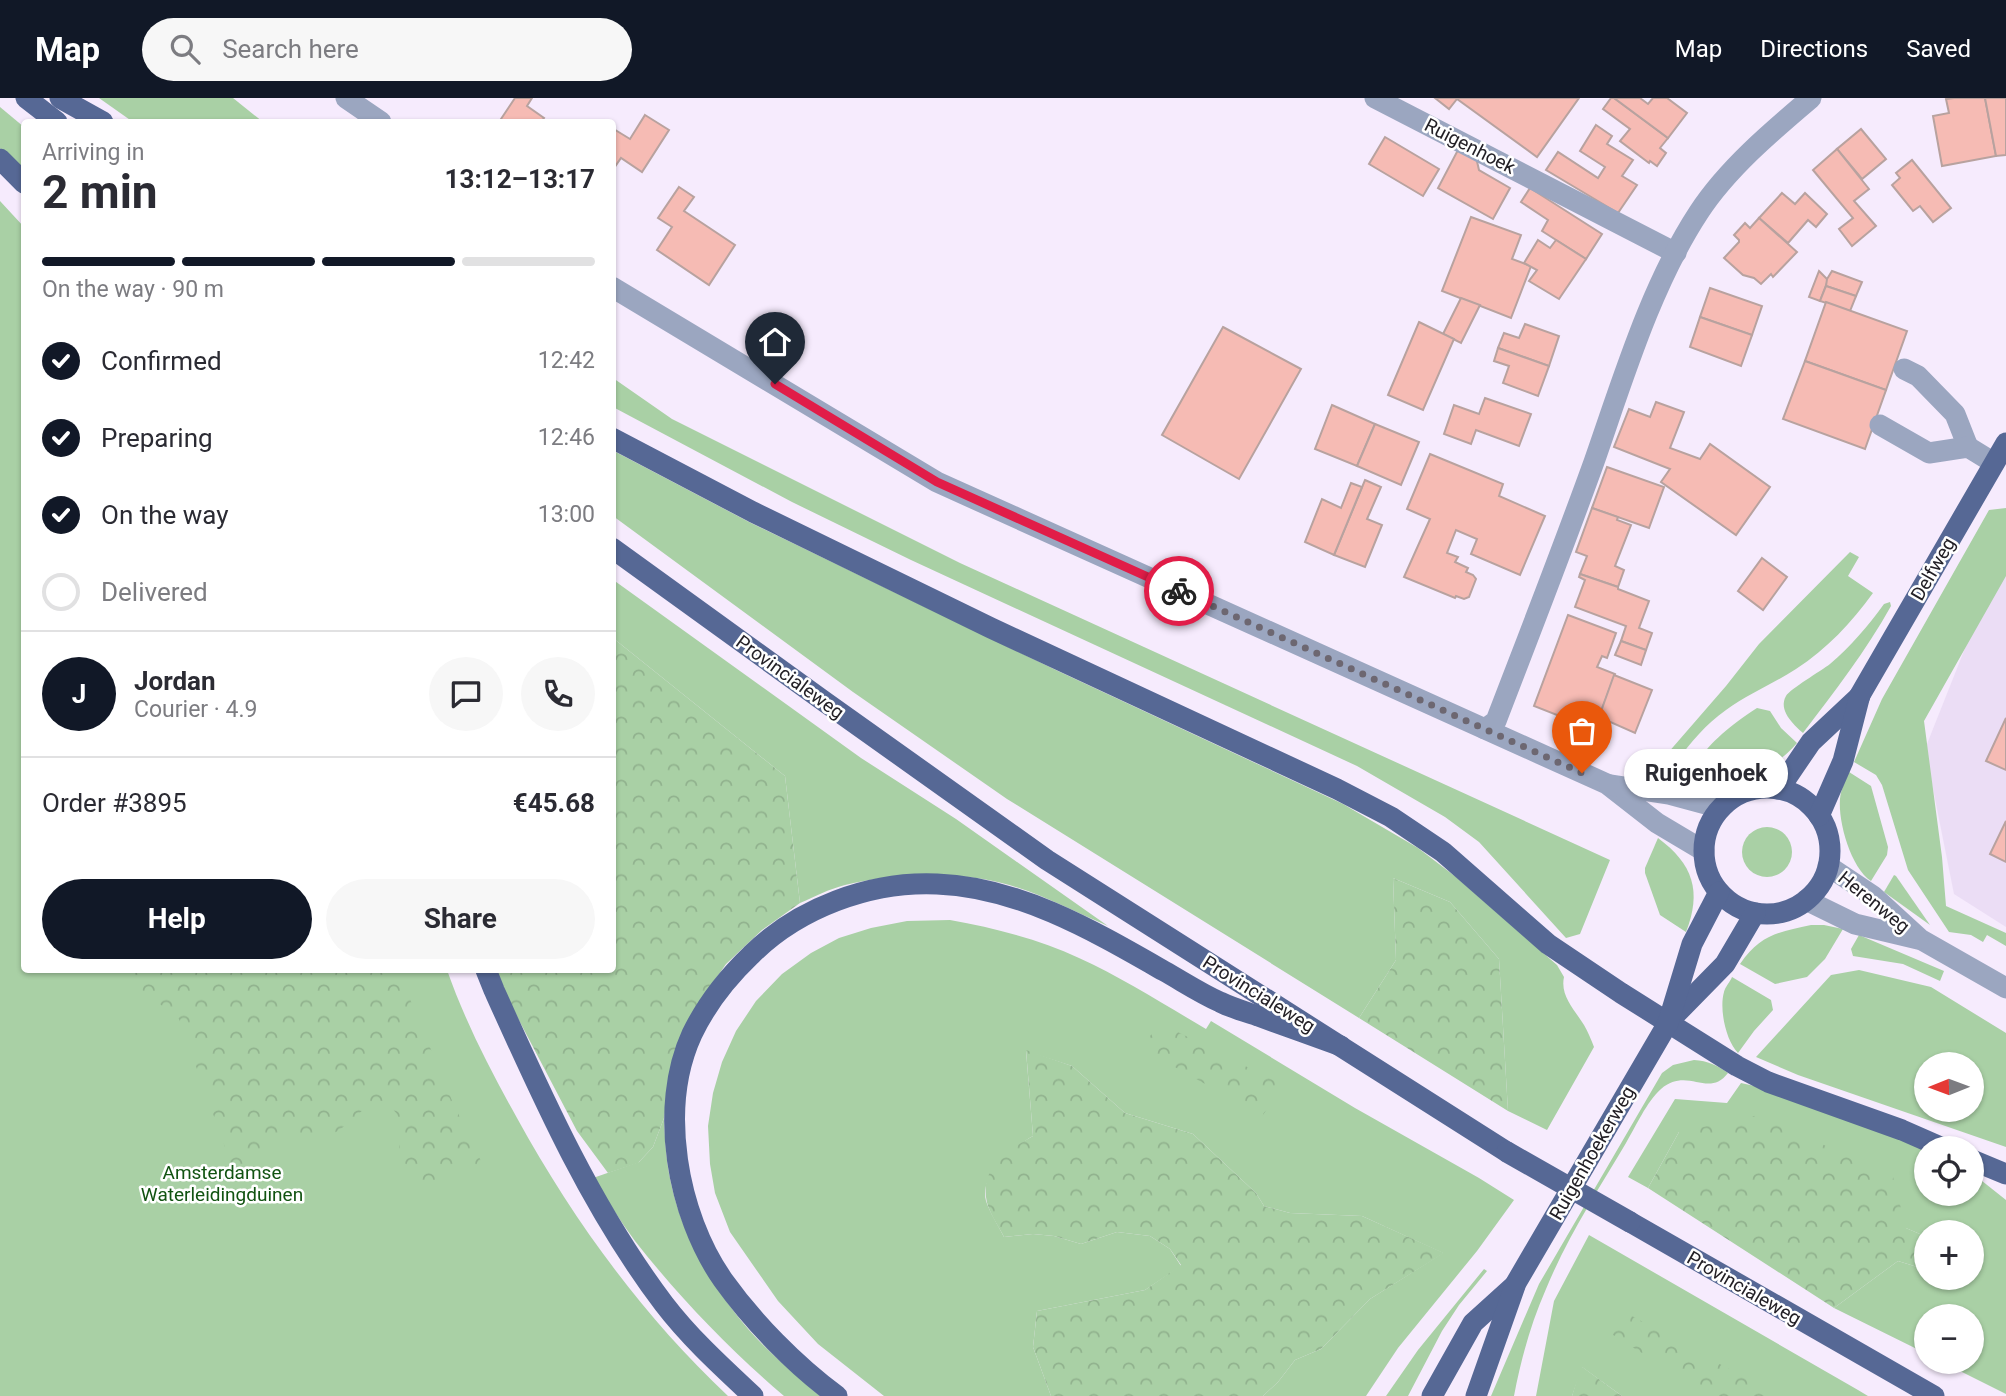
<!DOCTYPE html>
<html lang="en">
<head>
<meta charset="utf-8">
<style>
  :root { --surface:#fff; --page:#f7f7f7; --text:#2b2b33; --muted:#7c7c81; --line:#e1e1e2; --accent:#111827 }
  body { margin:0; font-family:Roboto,sans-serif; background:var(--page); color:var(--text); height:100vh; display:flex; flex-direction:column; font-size:26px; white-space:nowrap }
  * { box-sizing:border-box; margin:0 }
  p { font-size:23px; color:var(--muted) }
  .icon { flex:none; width:38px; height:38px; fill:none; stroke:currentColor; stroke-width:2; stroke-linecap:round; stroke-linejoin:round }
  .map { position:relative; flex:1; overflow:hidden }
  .sheet { position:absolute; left:21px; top:21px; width:595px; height:854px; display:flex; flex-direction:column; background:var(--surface); border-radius:7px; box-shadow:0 2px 5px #0004 }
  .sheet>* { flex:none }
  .needle { width:46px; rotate:269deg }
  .tools { position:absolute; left:1914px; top:954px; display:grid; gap:14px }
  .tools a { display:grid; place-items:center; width:70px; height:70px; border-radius:50%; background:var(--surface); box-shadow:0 2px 5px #0004; font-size:35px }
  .pin { position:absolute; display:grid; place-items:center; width:60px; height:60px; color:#fff; margin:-72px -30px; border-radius:50% 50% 50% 0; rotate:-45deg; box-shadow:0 0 7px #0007 }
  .pin .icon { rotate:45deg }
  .courier { position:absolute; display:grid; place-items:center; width:70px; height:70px; margin:-35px; border:5px solid #e11d48; border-radius:50%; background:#fff; color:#222; box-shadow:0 2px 9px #0007 }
  .bubble { position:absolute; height:49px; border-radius:24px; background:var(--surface); box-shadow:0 2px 5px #0004; font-size:23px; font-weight:700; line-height:49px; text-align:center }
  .head em { font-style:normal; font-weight:700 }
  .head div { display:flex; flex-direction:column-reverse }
  .head { display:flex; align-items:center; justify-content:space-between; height:119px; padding:0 21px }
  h1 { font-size:46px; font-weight:700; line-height:52px }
  .bar { display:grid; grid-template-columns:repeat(4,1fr); gap:10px 7px; align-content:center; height:84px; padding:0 21px }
  .bar i { height:9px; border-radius:5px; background:var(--line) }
  .bar .current { background:var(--accent) }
  .bar p { grid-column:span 4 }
  .line { display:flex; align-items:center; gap:18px; padding:0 21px; border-top:2px solid var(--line) }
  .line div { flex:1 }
  .round { display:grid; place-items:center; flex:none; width:74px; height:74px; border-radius:37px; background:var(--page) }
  ol { padding:0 21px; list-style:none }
  li { display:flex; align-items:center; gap:21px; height:77px }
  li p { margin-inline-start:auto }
  li .icon { padding:7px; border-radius:50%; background:var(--accent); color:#fff; stroke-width:4 }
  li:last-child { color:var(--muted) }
  li i { width:38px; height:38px; border:4px solid var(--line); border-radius:50% }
  .primary-button { display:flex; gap:14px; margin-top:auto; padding:14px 21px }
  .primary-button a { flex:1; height:80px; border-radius:42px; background:var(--accent); color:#fff; font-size:28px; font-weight:700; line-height:80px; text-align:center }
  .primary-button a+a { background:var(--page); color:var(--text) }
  header { display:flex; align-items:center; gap:42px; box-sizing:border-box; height:98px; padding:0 35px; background:var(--accent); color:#fff }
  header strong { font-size:33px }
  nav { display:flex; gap:38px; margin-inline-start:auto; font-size:24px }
  .search { width:490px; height:63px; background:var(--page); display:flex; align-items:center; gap:18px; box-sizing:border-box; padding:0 24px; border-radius:38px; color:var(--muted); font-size:26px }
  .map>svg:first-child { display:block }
  .built { fill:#ebddf5 }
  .green { fill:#a9d0a5; fill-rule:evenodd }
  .forest { fill:url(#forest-crowns) }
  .building { fill:#f6bbb4; stroke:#b8a29f; stroke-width:2 }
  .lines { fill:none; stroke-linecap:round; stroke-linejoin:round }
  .minor { stroke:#9ba6c0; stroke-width:21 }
  .major { stroke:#566895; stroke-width:21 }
  .major-bridge { stroke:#566895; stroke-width:21 }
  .done { stroke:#6d6771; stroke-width:7; stroke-dasharray:0 12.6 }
  .route { stroke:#e11d48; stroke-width:9 }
  .labels { text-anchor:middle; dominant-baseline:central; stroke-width:5; stroke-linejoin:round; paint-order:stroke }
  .street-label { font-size:19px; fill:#232026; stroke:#fff }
  .park-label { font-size:19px; fill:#115311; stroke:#fff }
</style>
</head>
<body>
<header>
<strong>Map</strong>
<div class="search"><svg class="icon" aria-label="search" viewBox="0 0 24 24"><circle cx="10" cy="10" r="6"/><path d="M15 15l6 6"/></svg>Search here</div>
<nav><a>Map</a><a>Directions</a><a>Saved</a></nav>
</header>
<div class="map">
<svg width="2006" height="1298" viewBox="0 0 2006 1298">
  <defs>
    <pattern id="forest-crowns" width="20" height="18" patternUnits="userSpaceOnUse" patternTransform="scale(1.75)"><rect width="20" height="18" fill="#a9d0a5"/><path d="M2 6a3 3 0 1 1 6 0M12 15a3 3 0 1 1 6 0" fill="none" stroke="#91b28e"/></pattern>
  </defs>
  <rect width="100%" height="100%" fill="#f6ebfd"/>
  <polygon class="built" points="2006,447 2006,829 1954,796 1925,651"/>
  <g class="green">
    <polygon points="99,0 233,0 263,24 133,24"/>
    <polygon points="0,9 24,29 24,74 0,50"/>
    <path d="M0,103L24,129V872H447C465,923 490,972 517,1020C573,1122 643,1218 728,1298H0Z"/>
    <polygon points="613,280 672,321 960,465 1610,762 1580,836 1566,840 1479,744 1445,719 1357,668 911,462 792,404 613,309"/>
    <path d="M612,352L751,425L1058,573L1343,706L1418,750L1456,779L1557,867L1564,879C1560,898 1574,911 1584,927C1588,934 1591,941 1594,949L1547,1032L1508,1013L1499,861L1450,804L1393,780L1396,862L1359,920L1007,701L853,594L613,418Z"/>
    <polygon points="2006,410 2006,478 1924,623 1942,759 1946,808 2006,835 2006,848 1987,837 1983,844 1971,837 1949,834 1908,772 1882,687 1876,677 1854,664 1882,601 1989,412"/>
    <path d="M1850,454L1859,459L1848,478L1873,495C1852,524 1827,551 1796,571C1773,586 1748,596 1726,612C1706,626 1691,644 1677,663L1667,656L1726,588L1759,546Z"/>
    <path d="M612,481L861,660L956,721L1108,828C1068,811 1027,788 983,781C939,774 888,776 845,787C829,791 814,799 800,805L785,678L613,540Z"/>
    <path d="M1890,504L1891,508C1866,553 1834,594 1803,635C1793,626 1778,612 1786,598C1790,591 1821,573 1830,566C1851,548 1868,528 1884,506Z"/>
    <path d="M1757,610L1770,613L1781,630L1797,645C1774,671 1764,668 1736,679C1717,687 1703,690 1682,688C1702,651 1722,633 1757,610Z"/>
    <path d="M1849,674L1871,688L1888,749L1887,757L1871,783C1851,770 1838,724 1840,701C1841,691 1845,683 1849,674Z"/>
    <circle cx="1767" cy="754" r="25"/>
    <path d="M1658,740C1693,766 1702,793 1686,834L1660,817L1645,775V770Z"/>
    <polygon points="1894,777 1896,778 1930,827 1884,794"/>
    <path d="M950,822C994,830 1039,841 1079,860C1123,880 1165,907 1206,931L1211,923L1355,1010L1479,1080L1514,1102L1477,1153L1398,1250L1366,1298H1263L1278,1284L1295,1262L1321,1251L1370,1201L1443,1155L1362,1118L1290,1115L1264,1108L1256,1095L1193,1036L1125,1015L1072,968L1026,953L1033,1038C1013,1049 979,1077 986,1103C990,1115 998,1127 1004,1139L1033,1136L1054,1138L1081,1146L1117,1134L1150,1138L1170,1151L1181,1168L1145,1192L1037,1213L1033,1249L1051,1298H884L818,1246L778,1203L730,1134L715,1095L710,1066L708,1028L713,995L722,964L736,933L756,903L782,876L811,855L839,840L871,830L907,823Z"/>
    <path d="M1811,827H1824L1843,831L1825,861L1807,879L1775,886L1740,866C1760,837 1778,834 1811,827Z"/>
    <polygon points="1859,837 1944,873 1940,883 1903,866 1853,858 1851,851"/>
    <path d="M1859,872L1931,889L2006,935V1049L1798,977L1756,959L1831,877ZM1927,966H1972V1012H1927Z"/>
    <path d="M1732,879L1771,902L1773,912L1754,933L1738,955C1726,943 1719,911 1724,894C1725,889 1730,884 1732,879Z"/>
    <path d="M1694,962C1708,963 1717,967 1728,975C1708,1001 1688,968 1661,991C1647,1003 1635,1030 1626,1045C1598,1092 1567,1140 1546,1191C1531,1225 1521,1261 1514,1298H1491L1539,1186L1662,975L1673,967Z"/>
    <polygon points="1741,985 1768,991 1927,1052 1927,1096 1972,1096 1972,1075 2006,1102 2006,1296 1942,1264 1972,1264 1972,1218 1927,1218 1927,1256 1834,1210 1898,1163 1927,1172 1927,1180 1972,1180 1972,1134 1927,1134 1927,1139 1679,1034 1648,1090 1628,1079 1675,1001 1727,1005"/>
    <path d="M664,1020C665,1041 666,1063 671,1085C682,1138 713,1190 749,1232C770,1256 796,1277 820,1298H784C729,1251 680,1200 635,1143C620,1123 607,1101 593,1080L639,1064L653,1049Z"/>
    <polygon points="1589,1137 1858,1292 1868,1298 1622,1298 1582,1269 1572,1298 1536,1298 1554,1203"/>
    <polygon points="1484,1171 1487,1173 1459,1207 1442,1233 1408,1298 1386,1298 1418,1252"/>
  </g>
  <g class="forest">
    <polygon points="613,540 785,678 800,805 762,832 726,866 701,902 671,977 664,1020 653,1049 638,1065 608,1075 577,1033 510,905 496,872 612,872"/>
    <polygon points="1393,780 1450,804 1499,861 1508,1013 1359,920 1396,862"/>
    <path d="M127,872H398L453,1005L482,1065L437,1086L424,1084L409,1072L400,1057L396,1015L388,1005L376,1002C344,1024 341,1043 298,1042L282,1027L245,1105L179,921L142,892L129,879Z"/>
    <polygon points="1160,925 1285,988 1262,1018 1141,950"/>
    <path d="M1026,952L1072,968L1125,1015L1193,1036L1256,1095L1264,1108L1290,1115L1362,1118L1444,1155L1370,1201L1321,1251L1295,1262L1278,1284L1263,1298H1051L1033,1249L1037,1213L1145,1192L1181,1167L1170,1151L1150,1138L1117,1134L1081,1146L1054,1138L1033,1136L1004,1139C998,1127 987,1112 986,1099C982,1067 1010,1051 1033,1038Z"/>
    <polygon points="1759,1017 1893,1079 1906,1130 1927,1139 1927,1172 1898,1163 1834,1210 1648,1090 1679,1034"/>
    <polygon points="1623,1213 1778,1298 1710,1298 1610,1235"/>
    <polygon points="1581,1268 1622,1298 1572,1298"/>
  </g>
  <g class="building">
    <polygon points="515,0 532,0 527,8 544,20 541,24 499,24"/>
    <polygon points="1435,0 1579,0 1537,59 1457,1 1449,11"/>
    <polygon points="1611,0 1614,0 1668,40 1660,50 1666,55 1657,68 1650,63 1649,65 1620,43 1630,31 1603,11"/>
    <polygon points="1614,0 1640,0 1648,6 1653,0 1667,0 1687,15 1668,40"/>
    <polygon points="1954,0 1985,0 1996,58 1942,68 1933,18 1949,15 1946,1"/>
    <polygon points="1985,0 2006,0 2006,57 1996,58"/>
    <polygon points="645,17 669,32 642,74 621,60 612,73 612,30 630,41"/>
    <polygon points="1596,27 1612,38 1607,46 1633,62 1622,78 1637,87 1618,115 1546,72 1558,54 1598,80 1605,69 1580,53"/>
    <polygon points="1861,31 1886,61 1862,81 1837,51"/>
    <polygon points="1385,39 1439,71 1423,98 1369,66"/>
    <polygon points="1459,50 1476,59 1479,72 1510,90 1493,121 1438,90"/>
    <polygon points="1837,51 1869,91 1854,103 1876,128 1852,148 1839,131 1853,120 1813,72"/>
    <polygon points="1912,62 1951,110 1933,124 1920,108 1913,113 1892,87 1900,80 1896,75"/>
    <polygon points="679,89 694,99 684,113 735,147 709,187 657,152 672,129 658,120"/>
    <polygon points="1530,90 1602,136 1586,161 1542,133 1548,122 1521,104"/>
    <polygon points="1782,95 1795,106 1805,95 1827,116 1816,129 1808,122 1788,145 1759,120"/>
    <polygon points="1471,119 1521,137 1512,161 1531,168 1511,220 1442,193"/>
    <polygon points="1759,120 1797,154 1773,179 1771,176 1761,186 1754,180 1743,177 1724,160 1739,144 1739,142 1734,137 1745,125 1750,130"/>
    <polygon points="1538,142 1550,150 1556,142 1586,161 1559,201 1529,183 1537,172 1524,165"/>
    <polygon points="1819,173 1828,182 1820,203 1809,199"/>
    <polygon points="1832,173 1862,184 1856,198 1826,188 1827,181"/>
    <polygon points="1826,188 1856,198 1850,213 1820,203"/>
    <polygon points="1710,190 1762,208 1752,237 1700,219"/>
    <polygon points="1461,200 1480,207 1461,245 1443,236"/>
    <polygon points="1826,204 1907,233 1886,292 1805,263"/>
    <polygon points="1700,219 1752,237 1741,268 1690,249"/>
    <polygon points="1419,224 1454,241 1423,312 1388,297"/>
    <polygon points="1525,226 1559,238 1549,268 1498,250 1504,235 1519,240"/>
    <polygon points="1223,229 1301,271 1239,381 1162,337"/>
    <polygon points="1498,250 1549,268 1538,298 1503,285 1509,268 1494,263"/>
    <polygon points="1805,263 1886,292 1865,351 1783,321"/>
    <polygon points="1485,300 1531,316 1519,348 1476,332 1471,346 1444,336 1454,307 1479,316"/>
    <polygon points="1656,304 1684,314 1670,350 1700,361 1710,346 1770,389 1736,437 1661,384 1670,371 1614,349 1629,311 1650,319"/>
    <polygon points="1332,307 1375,326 1357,368 1315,351"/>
    <polygon points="1375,326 1419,344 1401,387 1357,368"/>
    <polygon points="1430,356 1503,386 1499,398 1545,418 1520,477 1471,456 1477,441 1456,432 1447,455 1458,459 1455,464 1468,470 1466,474 1473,477 1476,481 1469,499 1464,501 1456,498 1455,500 1404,479 1430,421 1407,411"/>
    <polygon points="1607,369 1664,389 1649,430 1592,410"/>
    <polygon points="1365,382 1381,389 1367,421 1382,427 1365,469 1334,457"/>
    <polygon points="1351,385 1362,389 1334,457 1305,444 1322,401 1341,410"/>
    <polygon points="1592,410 1618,419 1617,422 1631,427 1615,468 1624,472 1618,489 1580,476 1587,458 1576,454"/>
    <polygon points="1762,460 1787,479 1763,512 1738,493"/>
    <polygon points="1580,476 1618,489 1618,491 1649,503 1639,530 1652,535 1646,552 1621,543 1626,528 1575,509 1585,482 1579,479"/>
    <polygon points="1568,517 1616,535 1607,560 1602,558 1597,569 1615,576 1599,619 1571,609 1567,621 1534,608"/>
    <polygon points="1621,543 1646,552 1641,567 1615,557"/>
    <polygon points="1614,577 1652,592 1635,635 1599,619"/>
    <polygon points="2006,620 2006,672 1986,663"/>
    <polygon points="2006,723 2006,764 1990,756"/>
  </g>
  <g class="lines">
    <g class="minor">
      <polyline points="346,0 381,24"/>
      <polyline points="1375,0 1676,155"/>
      <polyline points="612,189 937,384 1607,686 1657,725 1704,753"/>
      <polyline points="1904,271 1918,278 1955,316 1968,349"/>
      <polyline points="1880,327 1929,355 1968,349 1994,365"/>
      <path d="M1485,631L1496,623C1529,537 1563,450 1594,364C1623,281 1651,187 1699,114C1727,71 1772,33 1811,0"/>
      <polyline points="1610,687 1669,696 1721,710"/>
      <polyline points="1828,768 1873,798 1920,841 2006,890"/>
      <polyline points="1806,802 1855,826 1918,841"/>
    </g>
    <g class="major">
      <polyline points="26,0 57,24"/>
      <polyline points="60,0 103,24"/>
      <polyline points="0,61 24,85"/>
      <polyline points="612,340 753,414 991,530 1337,691 1391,719 1443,754 1548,846 1621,895 1737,968 1768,984 1902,1032 1943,1050"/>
      <polyline points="612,450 825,604 1047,762 1507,1054"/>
      <circle cx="1767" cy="753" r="63"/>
      <polyline points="1779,691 1811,644 1860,598"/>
      <polyline points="1819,718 1843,663 1860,597 2006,345"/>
      <path d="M486,872L494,892C543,1001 592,1111 664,1206C690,1240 722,1269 753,1298"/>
      <polyline points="1671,921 1725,866 1755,815"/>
      <polyline points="1972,1062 2006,1076"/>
      <polyline points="1630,1124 1934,1298"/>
      <path d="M837,1298C795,1267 753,1224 723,1182C677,1116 658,1010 692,936C706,907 728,879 751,857C798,810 870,783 937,786C1019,789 1094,833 1164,873C1182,883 1200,895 1220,904C1232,910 1246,914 1258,918C1286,928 1313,938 1341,948"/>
      <polyline points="1432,1298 1473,1225 1515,1187"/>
      <polyline points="1476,1298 1516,1185 1668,925 1692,846 1719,794"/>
    </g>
    <polyline class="major-bridge" points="1507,1054 1630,1124"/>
  </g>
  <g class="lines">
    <polyline class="done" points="1179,493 1582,675"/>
    <polyline class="route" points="775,286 937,384 1179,493"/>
  </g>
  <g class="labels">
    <g class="street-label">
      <text transform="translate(1470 48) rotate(27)">Ruigenhoek</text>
      <text transform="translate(1933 471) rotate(-60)">Delfweg</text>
      <text transform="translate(790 579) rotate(36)">Provincialeweg</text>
      <text transform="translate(1874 804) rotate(39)">Herenweg</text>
      <text transform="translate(1259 896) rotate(32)">Provincialeweg</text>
      <text transform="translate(1592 1055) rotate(-60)">Ruigenhoekerweg</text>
      <text transform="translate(1744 1190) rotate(30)">Provincialeweg</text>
    </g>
    <g class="park-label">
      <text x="222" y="1074">Amsterdamse<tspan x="222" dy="22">Waterleidingduinen</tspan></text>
    </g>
  </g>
</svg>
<div class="tools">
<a><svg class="needle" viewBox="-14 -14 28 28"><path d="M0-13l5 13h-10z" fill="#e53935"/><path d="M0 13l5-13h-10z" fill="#7c7c81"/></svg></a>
<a><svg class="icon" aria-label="locate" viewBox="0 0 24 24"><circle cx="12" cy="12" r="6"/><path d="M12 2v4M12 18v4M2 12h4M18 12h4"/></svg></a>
<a>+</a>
<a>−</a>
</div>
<div class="pin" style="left:1582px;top:675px;background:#ea580c"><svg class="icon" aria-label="bag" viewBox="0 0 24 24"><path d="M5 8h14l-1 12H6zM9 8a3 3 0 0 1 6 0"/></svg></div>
<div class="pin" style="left:775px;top:286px;background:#1f2937"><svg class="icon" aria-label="home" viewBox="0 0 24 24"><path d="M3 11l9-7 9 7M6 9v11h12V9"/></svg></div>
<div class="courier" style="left:1179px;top:493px"><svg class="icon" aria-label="bike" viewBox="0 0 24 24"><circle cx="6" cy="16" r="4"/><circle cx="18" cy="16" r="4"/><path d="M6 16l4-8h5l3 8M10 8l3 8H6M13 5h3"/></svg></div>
<div class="bubble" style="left:1624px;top:651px;width:164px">Ruigenhoek</div>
<section class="sheet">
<div class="head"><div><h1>2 min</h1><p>Arriving in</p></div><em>13:12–13:17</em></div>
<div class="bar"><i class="current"></i><i class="current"></i><i class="current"></i><i></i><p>On the way · 90 m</p></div>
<ol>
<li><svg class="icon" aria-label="check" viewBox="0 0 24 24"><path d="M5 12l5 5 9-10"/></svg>Confirmed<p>12:42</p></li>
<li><svg class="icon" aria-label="check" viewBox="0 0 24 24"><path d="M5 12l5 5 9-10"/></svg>Preparing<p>12:46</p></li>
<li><svg class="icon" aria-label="check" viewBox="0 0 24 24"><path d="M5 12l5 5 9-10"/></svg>On the way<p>13:00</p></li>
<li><i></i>Delivered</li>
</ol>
<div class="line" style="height:126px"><b class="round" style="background:var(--accent);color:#fff">J</b><div><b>Jordan</b><p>Courier · 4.9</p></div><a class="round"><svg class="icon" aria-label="chat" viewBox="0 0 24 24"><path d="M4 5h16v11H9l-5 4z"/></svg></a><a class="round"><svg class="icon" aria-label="phone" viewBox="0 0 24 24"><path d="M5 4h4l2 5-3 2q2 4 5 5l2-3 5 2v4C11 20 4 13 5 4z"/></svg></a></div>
<div class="line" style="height:91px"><div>Order #3895</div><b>€45.68</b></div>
<div class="primary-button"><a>Help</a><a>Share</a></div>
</section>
</div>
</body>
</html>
